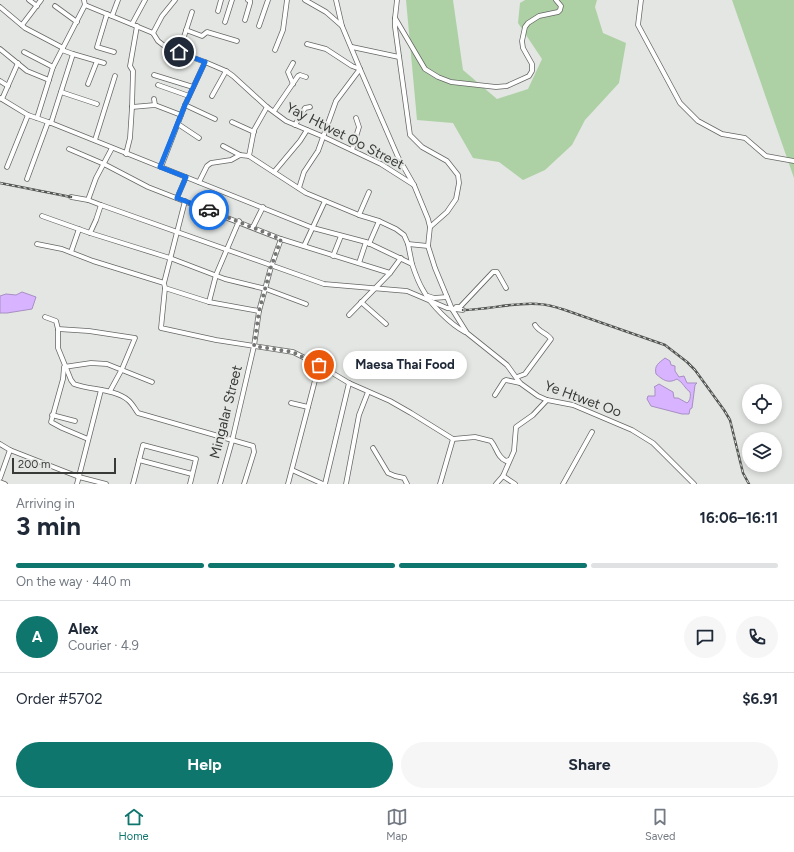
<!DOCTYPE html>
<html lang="en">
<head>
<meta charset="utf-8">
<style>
  :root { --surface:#fff; --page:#f6f6f7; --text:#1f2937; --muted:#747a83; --line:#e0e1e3; --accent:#0f766e }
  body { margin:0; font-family:Figtree,sans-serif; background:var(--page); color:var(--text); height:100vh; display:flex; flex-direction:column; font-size:15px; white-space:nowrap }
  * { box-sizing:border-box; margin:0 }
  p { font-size:13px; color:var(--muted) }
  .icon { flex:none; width:22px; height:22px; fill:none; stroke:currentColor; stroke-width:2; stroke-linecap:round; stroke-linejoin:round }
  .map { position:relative; height:484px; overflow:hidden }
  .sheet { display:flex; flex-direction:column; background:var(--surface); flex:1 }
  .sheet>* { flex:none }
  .fabs { position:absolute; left:742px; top:384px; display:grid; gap:8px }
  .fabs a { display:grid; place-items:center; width:40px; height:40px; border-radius:50%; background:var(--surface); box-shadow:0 2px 6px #0003; font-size:20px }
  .scale { position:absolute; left:12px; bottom:10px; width:104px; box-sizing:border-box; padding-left:4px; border:2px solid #383a38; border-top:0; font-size:11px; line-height:14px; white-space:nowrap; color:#383a38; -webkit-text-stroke:3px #e3e6e2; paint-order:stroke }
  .pin { position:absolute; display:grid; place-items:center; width:34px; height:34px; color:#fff; margin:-17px; border:2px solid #fff; border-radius:50%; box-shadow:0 1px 4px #0007 }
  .courier { position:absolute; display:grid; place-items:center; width:40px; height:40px; margin:-20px; border:3px solid #1a73e8; border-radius:50%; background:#fff; color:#222; box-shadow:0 1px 5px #0007 }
  .bubble { position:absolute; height:28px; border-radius:14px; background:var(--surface); box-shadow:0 2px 6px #0003; font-size:13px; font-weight:700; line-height:28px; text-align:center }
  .head em { font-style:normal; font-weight:700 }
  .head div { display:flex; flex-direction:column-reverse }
  .head { display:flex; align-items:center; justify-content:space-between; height:68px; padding:0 16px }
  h1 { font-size:26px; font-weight:700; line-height:30px }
  .bar { display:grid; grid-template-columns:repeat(4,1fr); gap:6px 4px; align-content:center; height:48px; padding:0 16px }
  .bar i { height:5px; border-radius:3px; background:var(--line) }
  .bar .active { background:var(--accent) }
  .bar p { grid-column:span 4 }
  .line { display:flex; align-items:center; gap:10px; padding:0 16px; border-top:1px solid var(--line) }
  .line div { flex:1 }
  .round { display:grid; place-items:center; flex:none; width:42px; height:42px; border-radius:21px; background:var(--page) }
  .primary-button { display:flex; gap:8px; margin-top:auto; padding:8px 16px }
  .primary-button a { flex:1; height:46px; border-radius:24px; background:var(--accent); color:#fff; font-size:16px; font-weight:700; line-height:46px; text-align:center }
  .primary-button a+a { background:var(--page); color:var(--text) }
  .tab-bar { display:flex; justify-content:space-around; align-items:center; height:56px; border-top:1px solid var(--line); background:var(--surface); font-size:11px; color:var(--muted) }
  .tab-bar a { display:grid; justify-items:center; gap:2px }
  .tab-bar .active { color:var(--accent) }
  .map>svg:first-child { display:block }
  .green { fill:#add1a5 }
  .water { fill:#d8b3ff; stroke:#a88fc3 }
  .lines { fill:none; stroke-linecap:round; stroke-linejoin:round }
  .street-casing { stroke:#666865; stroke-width:5.5 }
  .street { stroke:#fff; stroke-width:4 }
  .rail-casing { stroke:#535553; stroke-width:2.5 }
  .rail { stroke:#e3e6e2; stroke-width:1; stroke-dasharray:3; stroke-linecap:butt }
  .done { stroke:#747674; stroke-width:4; stroke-dasharray:0 7.2 }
  .route { stroke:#1a73e8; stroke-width:5 }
  .labels { text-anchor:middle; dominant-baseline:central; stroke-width:4; stroke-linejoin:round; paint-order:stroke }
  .street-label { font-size:14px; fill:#383a38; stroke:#e3e6e2 }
</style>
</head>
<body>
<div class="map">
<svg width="794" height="484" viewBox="0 0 794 484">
  <rect width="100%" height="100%" fill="#e3e6e2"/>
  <g class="green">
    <polygon points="406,0 453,0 463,70 497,99 528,89 542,59 518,23 520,3 525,0 597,0 595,7 603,33 626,43 619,83 585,120 572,145 545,170 523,180 499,162 473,158 453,123 417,120"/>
    <polygon points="732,0 794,0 794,178"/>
  </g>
  <g class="water">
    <polygon points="22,292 36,297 32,309 7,313 0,313 0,296 6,294 16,295"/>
    <path d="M665,358L670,361L671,365L675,366V371L679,377L684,376L687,383H697L695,385L692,408L690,409L689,414H682L651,406L647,399L648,396H655V388L654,387L659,384L673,392L674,398H678L687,403C690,401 691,396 690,392C685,389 683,382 677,379C668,384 663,380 656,374C654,365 659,363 665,358Z"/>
  </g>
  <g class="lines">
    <g class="street-casing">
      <g id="street">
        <polyline points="29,0 37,6"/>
        <polyline points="84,0 85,5 153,33 158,41 167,48 205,62 226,71 233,76 267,107 286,121 324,137 381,164 414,185"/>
        <polyline points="305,0 326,12 342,26"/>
        <polyline points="336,0 342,26 360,69 398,157 414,185 428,219 430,227 428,246 435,268 452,309 467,333 507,365 520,383 538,396 547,400 573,405 632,430 653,443 694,484"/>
        <polyline points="397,0 395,18 395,27 410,135 422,147 447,161 458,175 459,183 456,199 447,212 430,227"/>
        <polyline points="641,0 638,25 680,103 698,121 722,134 745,138 766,156 794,161"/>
        <polyline points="55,6 77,22"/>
        <polyline points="0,7 25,28 63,48"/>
        <polyline points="218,11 221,0"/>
        <polyline points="107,14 97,47 114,52"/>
        <polyline points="112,16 118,0"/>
        <polyline points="395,18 425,69 438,77 451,82 496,87 507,86 529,76 532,71 532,64 523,48 522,41 525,27 528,23 539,16 558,12 560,10 561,6 556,0"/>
        <polyline points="245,20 250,3 250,1 248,0"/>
        <polyline points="225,22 232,0"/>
        <polyline points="132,24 145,0"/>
        <polyline points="22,25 41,0"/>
        <polyline points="259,26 268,0"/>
        <polyline points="186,30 202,36 207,32 237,41"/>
        <polyline points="153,33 162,16 175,0"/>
        <polyline points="352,47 399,57"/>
        <polyline points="0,49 27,71 49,80"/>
        <polyline points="62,50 73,54 104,63"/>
        <polyline points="275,50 283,30 287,0"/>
        <polyline points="24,52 53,67"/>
        <polyline points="179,52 192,12"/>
        <polyline points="154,75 193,87"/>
        <polyline points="0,81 8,86"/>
        <polyline points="88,84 97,61"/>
        <polyline points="293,84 288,72 293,63"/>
        <polyline points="158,85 189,96"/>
        <polyline points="61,92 97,104"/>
        <polyline points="212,96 226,71"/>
        <path d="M0,98L28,115L51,123L313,228L366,242L412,264C415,273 418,282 423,290C431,305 450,324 465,332"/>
        <polyline points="2,99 18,63"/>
        <polyline points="154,99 155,105"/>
        <polyline points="185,105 215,119"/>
        <polyline points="132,107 155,105 181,115"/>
        <polyline points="274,111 298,76 300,75 306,77"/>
        <polyline points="37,118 53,67 85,5"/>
        <polyline points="232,122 254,132"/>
        <polyline points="51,123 73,54"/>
        <polyline points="178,124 199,138"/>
        <polyline points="295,125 305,108 310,107"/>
        <polyline points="95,140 115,76"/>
        <polyline points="223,146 240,155"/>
        <polyline points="69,149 104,164 148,187 281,239 390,273"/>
        <polyline points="352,150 359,127 356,118"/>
        <polyline points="126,154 130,138 132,107 133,71 130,66 137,26"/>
        <polyline points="249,156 306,193 359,215 379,221 396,229 404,235 408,244 412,264"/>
        <polyline points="7,167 28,115"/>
        <polyline points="161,167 185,105 205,62"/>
        <polyline points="274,172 300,141 307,130"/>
        <polyline points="27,179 48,122"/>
        <polyline points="199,182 207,166 211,163 231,160 240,155 249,156 254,130 267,107"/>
        <polyline points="299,188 304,172 318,151 336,101 360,69 352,66 326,49 307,44"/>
        <polyline points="71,197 88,200 101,205 324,284 407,291 447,308 463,310"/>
        <polyline points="177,198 186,177"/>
        <polyline points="88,200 96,178 112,148"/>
        <polyline points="359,215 369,192"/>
        <polyline points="42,216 90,233 170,258 225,279 266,289 306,304"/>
        <polyline points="253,227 263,207"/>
        <polyline points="90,233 96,220 101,205"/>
        <path d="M37,244L62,249L93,261L164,283L165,288L161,328L216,340L293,352L319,365L349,383L390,401L411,413L453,439L475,437L491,441C497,448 497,457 506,461L509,460"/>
        <polyline points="369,244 379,221"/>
        <polyline points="408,244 428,246"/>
        <polyline points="304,246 325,201"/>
        <polyline points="71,252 79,229"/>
        <polyline points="333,256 341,236"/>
        <polyline points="359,263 366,242"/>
        <polyline points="164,283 185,201"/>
        <polyline points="165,288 209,302 259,311"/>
        <polyline points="428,296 434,298 447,297"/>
        <polyline points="209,302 216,275 239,221"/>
        <polyline points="361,302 386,324"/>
        <polyline points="456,307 460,307 493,272 497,272 506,288"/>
        <polyline points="349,315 390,273 401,258"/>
        <path d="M45,317L56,321L58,329V348L71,380L74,384C90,390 115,389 128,400C132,403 135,409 138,413L253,446L254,452L244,484"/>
        <polyline points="58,329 89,331 135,338 122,369 110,391"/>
        <path d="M517,377L525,374L551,339C547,333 539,332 535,325"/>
        <polyline points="495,395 504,381 506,380 520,383"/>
        <polyline points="291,403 308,407"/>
        <polyline points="52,415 75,421"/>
        <polyline points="88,439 62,428 51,422 63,379 64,367 91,363 107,364 152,382"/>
        <polyline points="0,444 10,450 79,477 106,484"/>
        <polyline points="373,448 388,473 395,476 404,478 407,484"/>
        <polyline points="139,460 192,474"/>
        <polyline points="292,470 323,484"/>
        <polyline points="503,476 515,484"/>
        <polyline points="0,478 10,450"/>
        <polyline points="0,482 5,484"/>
        <polyline points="77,484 101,390"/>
        <polyline points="133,484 143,445 196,459 190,484"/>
        <polyline points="220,484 232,441 254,346 259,311 271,267 281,239"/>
        <polyline points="288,484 319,365"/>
        <polyline points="325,484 349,383"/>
        <polyline points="346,484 359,415 368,392"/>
        <polyline points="440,484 453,439"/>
        <polyline points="496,484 503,476 514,451 516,427 533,415 547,400"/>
        <polyline points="563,484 592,432"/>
      </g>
    </g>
    <use href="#street" class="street"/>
    <g class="rail-casing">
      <g id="rail">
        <polyline points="0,183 71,197"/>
        <path d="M463,310C487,310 514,302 538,304C547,304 556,307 565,310L665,345L687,362L695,370L724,410L730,420L743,473L749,484"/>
      </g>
    </g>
    <use href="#rail" class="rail"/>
  </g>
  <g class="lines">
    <polyline class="done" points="209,210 281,239 271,267 259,311 254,346 293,352 319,365"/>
    <polyline class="route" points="179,52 205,62 185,105 160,167 186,177 177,198 209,210"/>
  </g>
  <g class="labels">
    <g class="street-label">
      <text transform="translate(345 136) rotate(27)">Yay Htwet Oo Street</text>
      <text transform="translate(583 399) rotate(20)">Ye Htwet Oo</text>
      <text transform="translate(226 412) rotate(-76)">Mingalar Street</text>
    </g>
  </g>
</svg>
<div class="fabs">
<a><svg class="icon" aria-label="locate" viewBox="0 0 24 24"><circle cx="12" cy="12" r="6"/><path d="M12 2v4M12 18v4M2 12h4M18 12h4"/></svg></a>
<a><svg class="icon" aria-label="layers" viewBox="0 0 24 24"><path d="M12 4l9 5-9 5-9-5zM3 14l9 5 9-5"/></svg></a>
</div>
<div class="scale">200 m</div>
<div class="pin" style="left:319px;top:365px;background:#ea580c"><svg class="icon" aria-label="bag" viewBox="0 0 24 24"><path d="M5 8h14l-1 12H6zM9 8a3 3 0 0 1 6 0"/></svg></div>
<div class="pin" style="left:179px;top:52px;background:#1f2937"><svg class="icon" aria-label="home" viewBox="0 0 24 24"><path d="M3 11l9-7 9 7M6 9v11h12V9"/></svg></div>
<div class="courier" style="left:209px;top:210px"><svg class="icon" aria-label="car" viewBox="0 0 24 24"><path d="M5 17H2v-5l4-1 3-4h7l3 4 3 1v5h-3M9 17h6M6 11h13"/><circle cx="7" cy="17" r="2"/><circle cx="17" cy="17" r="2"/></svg></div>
<div class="bubble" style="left:343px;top:351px;width:124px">Maesa Thai Food</div>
</div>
<section class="sheet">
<div class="head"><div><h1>3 min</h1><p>Arriving in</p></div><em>16:06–16:11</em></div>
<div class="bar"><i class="active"></i><i class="active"></i><i class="active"></i><i></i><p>On the way · 440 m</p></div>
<div class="line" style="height:72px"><b class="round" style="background:var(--accent);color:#fff">A</b><div><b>Alex</b><p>Courier · 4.9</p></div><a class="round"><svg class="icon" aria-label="chat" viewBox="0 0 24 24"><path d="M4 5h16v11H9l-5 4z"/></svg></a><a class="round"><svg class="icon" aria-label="phone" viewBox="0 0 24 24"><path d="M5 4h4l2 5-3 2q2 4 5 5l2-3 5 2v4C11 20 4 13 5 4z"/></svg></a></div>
<div class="line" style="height:52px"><div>Order #5702</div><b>$6.91</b></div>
<div class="primary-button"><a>Help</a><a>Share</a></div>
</section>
<nav class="tab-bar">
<a class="active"><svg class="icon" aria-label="home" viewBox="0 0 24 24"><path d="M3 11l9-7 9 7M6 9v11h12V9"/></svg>Home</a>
<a><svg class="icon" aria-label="map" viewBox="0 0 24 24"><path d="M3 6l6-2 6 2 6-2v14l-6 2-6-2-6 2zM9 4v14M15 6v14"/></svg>Map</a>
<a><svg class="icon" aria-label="saved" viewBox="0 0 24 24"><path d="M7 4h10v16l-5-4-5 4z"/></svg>Saved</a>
</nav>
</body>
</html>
